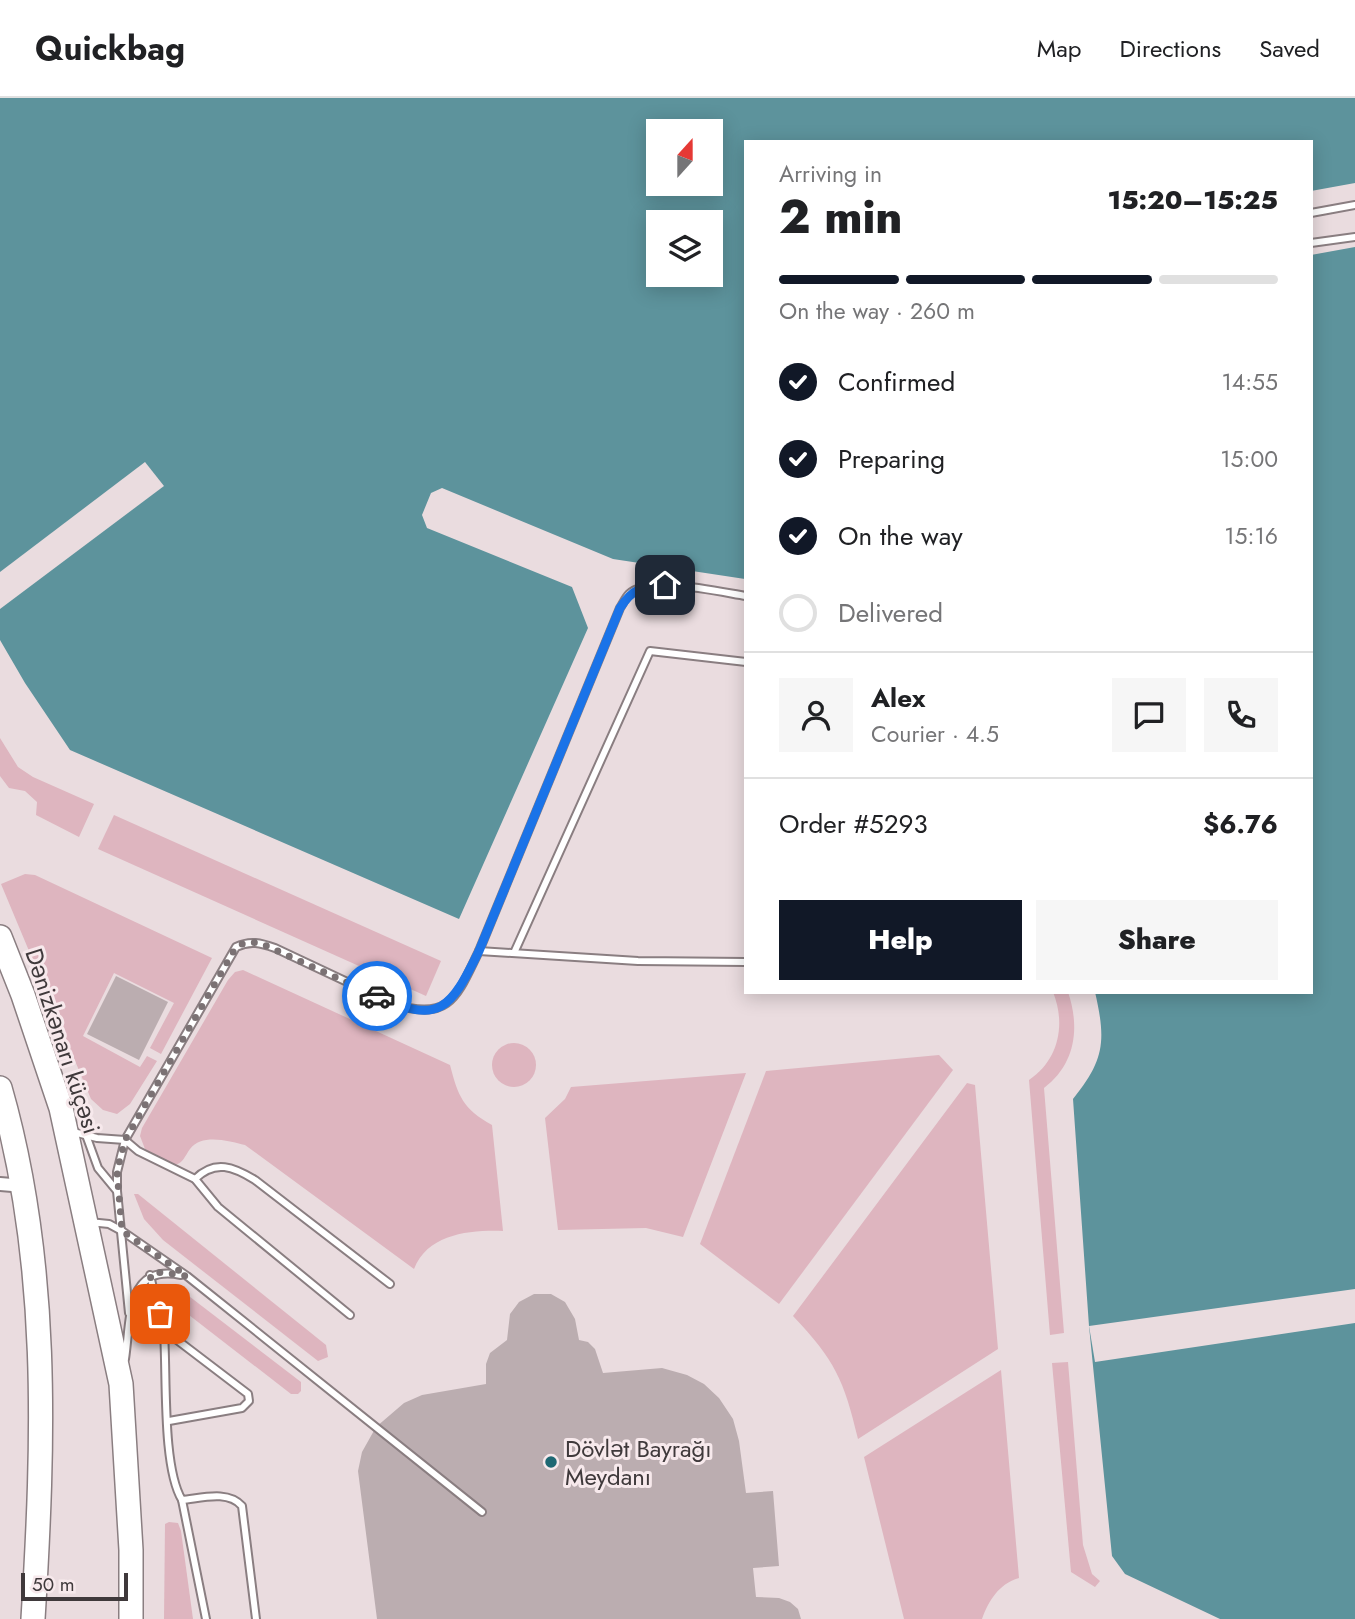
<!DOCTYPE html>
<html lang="en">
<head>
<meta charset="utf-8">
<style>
  :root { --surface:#fff; --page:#f6f6f6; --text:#202124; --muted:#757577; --line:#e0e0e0; --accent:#111827 }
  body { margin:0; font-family:Jost,sans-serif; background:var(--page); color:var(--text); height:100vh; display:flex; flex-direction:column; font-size:26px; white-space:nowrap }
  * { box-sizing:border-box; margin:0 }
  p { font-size:23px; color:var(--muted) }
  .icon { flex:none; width:38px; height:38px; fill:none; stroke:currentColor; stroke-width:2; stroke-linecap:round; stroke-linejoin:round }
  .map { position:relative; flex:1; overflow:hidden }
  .panel { position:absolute; left:744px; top:42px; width:569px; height:854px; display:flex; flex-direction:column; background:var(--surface); border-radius:0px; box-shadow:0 4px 18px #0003 }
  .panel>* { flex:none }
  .needle { width:46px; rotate:21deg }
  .tools { position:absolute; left:646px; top:21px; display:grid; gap:14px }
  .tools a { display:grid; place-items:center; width:77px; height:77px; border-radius:0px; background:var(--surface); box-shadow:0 4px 18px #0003; font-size:35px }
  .scale { position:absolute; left:21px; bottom:18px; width:107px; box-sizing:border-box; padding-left:7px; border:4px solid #3f393b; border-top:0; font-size:19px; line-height:24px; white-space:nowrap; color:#3f393b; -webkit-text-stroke:5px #f7e9ec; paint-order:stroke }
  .pin { position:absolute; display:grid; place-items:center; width:60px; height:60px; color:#fff; margin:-30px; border-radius:14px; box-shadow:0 4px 10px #0006 }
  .courier { position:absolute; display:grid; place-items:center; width:70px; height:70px; margin:-35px; border:5px solid #1a73e8; border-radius:50%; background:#fff; color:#222; box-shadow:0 2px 9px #0007 }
  .overview em { font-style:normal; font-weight:800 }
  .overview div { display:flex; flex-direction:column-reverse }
  .overview { display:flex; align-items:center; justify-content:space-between; height:119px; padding:0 35px }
  h1 { font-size:46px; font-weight:800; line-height:52px }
  .bar { display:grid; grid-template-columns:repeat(4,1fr); gap:10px 7px; align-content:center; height:84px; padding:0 35px }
  .bar i { height:9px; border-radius:5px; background:var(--line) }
  .bar .on { background:var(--accent) }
  .bar p { grid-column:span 4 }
  .line { display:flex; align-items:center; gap:18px; padding:0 35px; border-top:2px solid var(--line) }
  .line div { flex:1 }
  .round { display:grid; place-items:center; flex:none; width:74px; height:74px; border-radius:0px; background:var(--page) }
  ol { padding:0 35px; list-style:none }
  li { display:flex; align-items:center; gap:21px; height:77px }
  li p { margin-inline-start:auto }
  li .icon { padding:7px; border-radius:50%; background:var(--accent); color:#fff; stroke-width:4 }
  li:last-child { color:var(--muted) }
  li i { width:38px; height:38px; border:4px solid var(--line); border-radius:50% }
  .button { display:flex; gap:14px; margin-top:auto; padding:14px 35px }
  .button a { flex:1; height:80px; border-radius:0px; background:var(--accent); color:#fff; font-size:28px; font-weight:800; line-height:80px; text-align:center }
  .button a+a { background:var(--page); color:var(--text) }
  header { display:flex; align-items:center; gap:42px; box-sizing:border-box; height:98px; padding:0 35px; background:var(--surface); border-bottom:2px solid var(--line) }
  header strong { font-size:33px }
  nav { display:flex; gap:38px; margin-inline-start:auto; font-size:24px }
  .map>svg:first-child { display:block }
  .green { fill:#deb5bf }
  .water { fill:#5d939c; fill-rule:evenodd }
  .pier { fill:#eadcdf }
  .building { fill:#bbadb0 }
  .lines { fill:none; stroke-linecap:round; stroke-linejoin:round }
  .lane-casing { stroke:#8a7e81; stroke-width:10 }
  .street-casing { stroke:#8a7e81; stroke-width:16 }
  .highway-casing { stroke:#8a7e81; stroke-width:26 }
  .lane { stroke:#fff; stroke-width:6 }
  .street { stroke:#fff; stroke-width:12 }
  .highway { stroke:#fff; stroke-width:23 }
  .done { stroke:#7b7274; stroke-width:7; stroke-dasharray:0 12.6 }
  .route { stroke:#1a73e8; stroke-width:9 }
  .poi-dot { fill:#1e6873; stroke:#f7e9ec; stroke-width:2.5 }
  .labels { text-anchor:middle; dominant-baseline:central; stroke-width:6; stroke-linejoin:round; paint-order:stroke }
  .street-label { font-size:24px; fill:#3f393b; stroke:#f7e9ec }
  .poi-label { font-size:24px; fill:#3f393b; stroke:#f7e9ec; text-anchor:start }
</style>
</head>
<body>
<header>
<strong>Quickbag</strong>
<nav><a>Map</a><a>Directions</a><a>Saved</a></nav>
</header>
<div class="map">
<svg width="1355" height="1521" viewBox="0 0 1355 1521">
  <rect width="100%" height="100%" fill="#eadcdf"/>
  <g class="green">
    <polygon points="0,640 18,669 33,679 94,706 79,739 36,717 37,704 25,693 9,690 0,678"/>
    <polygon points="114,717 441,863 426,898 98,751"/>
    <polygon points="25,776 35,777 212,860 161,956 150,950 174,905 114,875 83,938 140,969 147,958 157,963 130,1006 117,1016 103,1012 91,1001 1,786"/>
    <path d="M243,872L450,967C458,998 463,1011 492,1027L503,1133C469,1132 428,1136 414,1171L245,1047C229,1043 202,1035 190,1051C185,1058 183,1065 175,1067L145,1051L140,1038L142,1030L228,882L235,874Z"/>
    <path d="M1053,894H1068C1080,929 1076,966 1044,990L1064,1235L1050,1237L1029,982C1059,962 1066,926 1053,894Z"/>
    <circle cx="514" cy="967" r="22"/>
    <polygon points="939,957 953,972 779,1206 700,1146 766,973"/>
    <polygon points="746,975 683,1139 646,1130 558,1132 545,1020 565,1001 571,989"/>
    <path d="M967,985L975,987L998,1251L858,1341C844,1282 835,1262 793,1218Z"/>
    <polygon points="134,1096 138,1096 326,1247 328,1259 318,1263 163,1142 144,1121"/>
    <polygon points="181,1192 301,1284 301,1293 298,1296 291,1296 176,1207 174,1198"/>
    <polygon points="1068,1264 1083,1447 1092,1476 1100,1483 1095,1489 1071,1474 1052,1265"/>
    <path d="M1001,1272L1019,1480C999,1486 989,1502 982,1521H904L864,1359Z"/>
    <polygon points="169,1424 178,1425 181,1433 193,1521 164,1521 165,1426"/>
  </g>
  <g class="water">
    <path d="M0,0H1355V85L1311,93V44H746L745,481L613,461L442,390L431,395L422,417L427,430L572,489L588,530L459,821L70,652L25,585L0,542ZM658,33H710V86H658ZM658,124H710V177H658Z"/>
    <path d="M1355,149V1521H1220L1125,1476L1112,1458L1089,1228L1073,1001C1105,962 1106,942 1095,894H1311V157Z"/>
  </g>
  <g class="pier">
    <polygon points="145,364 164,388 0,511 0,474"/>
    <polygon points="1355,1191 1355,1225 1095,1264 1089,1228"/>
  </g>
  <g class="building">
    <polygon points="116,878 168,904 139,962 87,936"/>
    <polygon points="534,1196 551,1196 565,1204 575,1221 579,1242 588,1244 595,1251 603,1275 662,1270 687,1277 704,1286 719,1300 733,1321 739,1343 746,1395 773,1393 779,1468 753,1470 756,1499 779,1500 790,1504 798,1511 801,1521 377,1521 358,1373 362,1354 376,1329 404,1305 422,1297 486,1286 486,1266 490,1255 507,1242 510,1216 519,1204"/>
  </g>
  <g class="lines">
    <g class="lane-casing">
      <g id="lane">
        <polyline points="1311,115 1355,107"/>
        <polyline points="1311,145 1355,139"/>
        <path d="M479,853L620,510C623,506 625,500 629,496C648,477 720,494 746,498"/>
        <polyline points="514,855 650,553 746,564"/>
        <polyline points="73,1034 97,1040 125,1042 138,1053 195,1081 218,1109 350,1217"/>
        <polyline points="86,1037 98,1070 117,1093 129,1215"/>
        <path d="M195,1081C215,1061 234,1069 255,1082L390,1186"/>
        <path d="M117,1093V1074L125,1042L236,849C250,842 261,845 275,850L394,906C450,924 457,898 479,853L638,863L746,864"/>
        <polyline points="89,1124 109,1126 122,1133 187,1178 482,1414"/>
        <path d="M150,1177C154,1197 162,1216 164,1235C167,1277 162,1369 182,1402L206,1521"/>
        <polyline points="164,1232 248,1296 249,1303 242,1310 169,1323"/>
        <path d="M125,1261C131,1223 125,1165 181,1177"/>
        <path d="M182,1402C202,1400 228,1392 242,1408L256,1521"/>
      </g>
    </g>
    <g class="street-casing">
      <polyline id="street" points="0,1086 24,1088"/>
    </g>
    <g class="highway-casing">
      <g id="highway">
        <polyline points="0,839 23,897 61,1010 121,1286 131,1452 131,1521"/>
        <path d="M0,990C50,1164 44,1342 33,1521"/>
      </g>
    </g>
    <use href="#lane" class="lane"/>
    <use href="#street" class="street"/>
    <use href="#highway" class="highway"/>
  </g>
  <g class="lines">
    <polyline class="done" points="160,1216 150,1177 162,1174 187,1178 122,1133 117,1073 125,1042 236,849 246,844 260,845 377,898"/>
    <path class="route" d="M377,898C440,928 451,910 479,853L620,510C633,490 641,489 665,487"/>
  </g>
  <circle class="poi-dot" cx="551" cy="1364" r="7"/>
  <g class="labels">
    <g class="street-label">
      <text transform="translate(63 943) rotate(72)">Dənizkənarı küçəsi</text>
    </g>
    <g class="poi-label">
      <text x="565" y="1350">Dövlət Bayrağı<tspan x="565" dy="28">Meydanı</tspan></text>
    </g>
  </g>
</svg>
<div class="tools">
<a><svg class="needle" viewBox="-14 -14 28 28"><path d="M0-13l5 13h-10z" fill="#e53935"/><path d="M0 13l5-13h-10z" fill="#757577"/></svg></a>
<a><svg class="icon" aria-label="layers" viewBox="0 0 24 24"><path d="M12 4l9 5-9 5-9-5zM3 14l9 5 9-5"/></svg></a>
</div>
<div class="scale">50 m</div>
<div class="pin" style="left:160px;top:1216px;background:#ea580c"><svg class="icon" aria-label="bag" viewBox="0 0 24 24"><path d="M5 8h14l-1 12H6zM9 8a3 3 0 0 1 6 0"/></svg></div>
<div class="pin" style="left:665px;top:487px;background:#1f2937"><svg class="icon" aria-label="home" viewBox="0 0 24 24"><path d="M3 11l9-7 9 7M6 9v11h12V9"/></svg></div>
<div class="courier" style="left:377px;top:898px"><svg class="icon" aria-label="car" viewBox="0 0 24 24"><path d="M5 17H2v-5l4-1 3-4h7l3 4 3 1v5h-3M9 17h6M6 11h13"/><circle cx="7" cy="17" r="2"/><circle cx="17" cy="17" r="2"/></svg></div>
<section class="panel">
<div class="overview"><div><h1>2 min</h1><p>Arriving in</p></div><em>15:20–15:25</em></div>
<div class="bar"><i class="on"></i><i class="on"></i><i class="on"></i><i></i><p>On the way · 260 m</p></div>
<ol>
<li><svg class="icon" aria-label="check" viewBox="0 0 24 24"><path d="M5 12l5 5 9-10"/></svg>Confirmed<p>14:55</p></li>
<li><svg class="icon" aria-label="check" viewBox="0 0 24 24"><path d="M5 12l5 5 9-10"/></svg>Preparing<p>15:00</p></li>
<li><svg class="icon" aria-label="check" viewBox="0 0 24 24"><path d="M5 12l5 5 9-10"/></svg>On the way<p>15:16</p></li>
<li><i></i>Delivered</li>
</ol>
<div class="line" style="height:126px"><a class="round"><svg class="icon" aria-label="person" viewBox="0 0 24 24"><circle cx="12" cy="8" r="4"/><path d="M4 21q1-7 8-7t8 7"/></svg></a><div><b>Alex</b><p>Courier · 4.5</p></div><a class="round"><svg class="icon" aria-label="chat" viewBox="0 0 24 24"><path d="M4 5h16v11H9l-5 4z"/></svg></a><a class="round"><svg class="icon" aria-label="phone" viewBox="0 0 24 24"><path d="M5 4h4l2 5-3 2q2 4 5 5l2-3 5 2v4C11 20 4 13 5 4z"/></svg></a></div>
<div class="line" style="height:91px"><div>Order #5293</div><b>$6.76</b></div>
<div class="button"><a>Help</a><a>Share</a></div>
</section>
</div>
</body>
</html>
